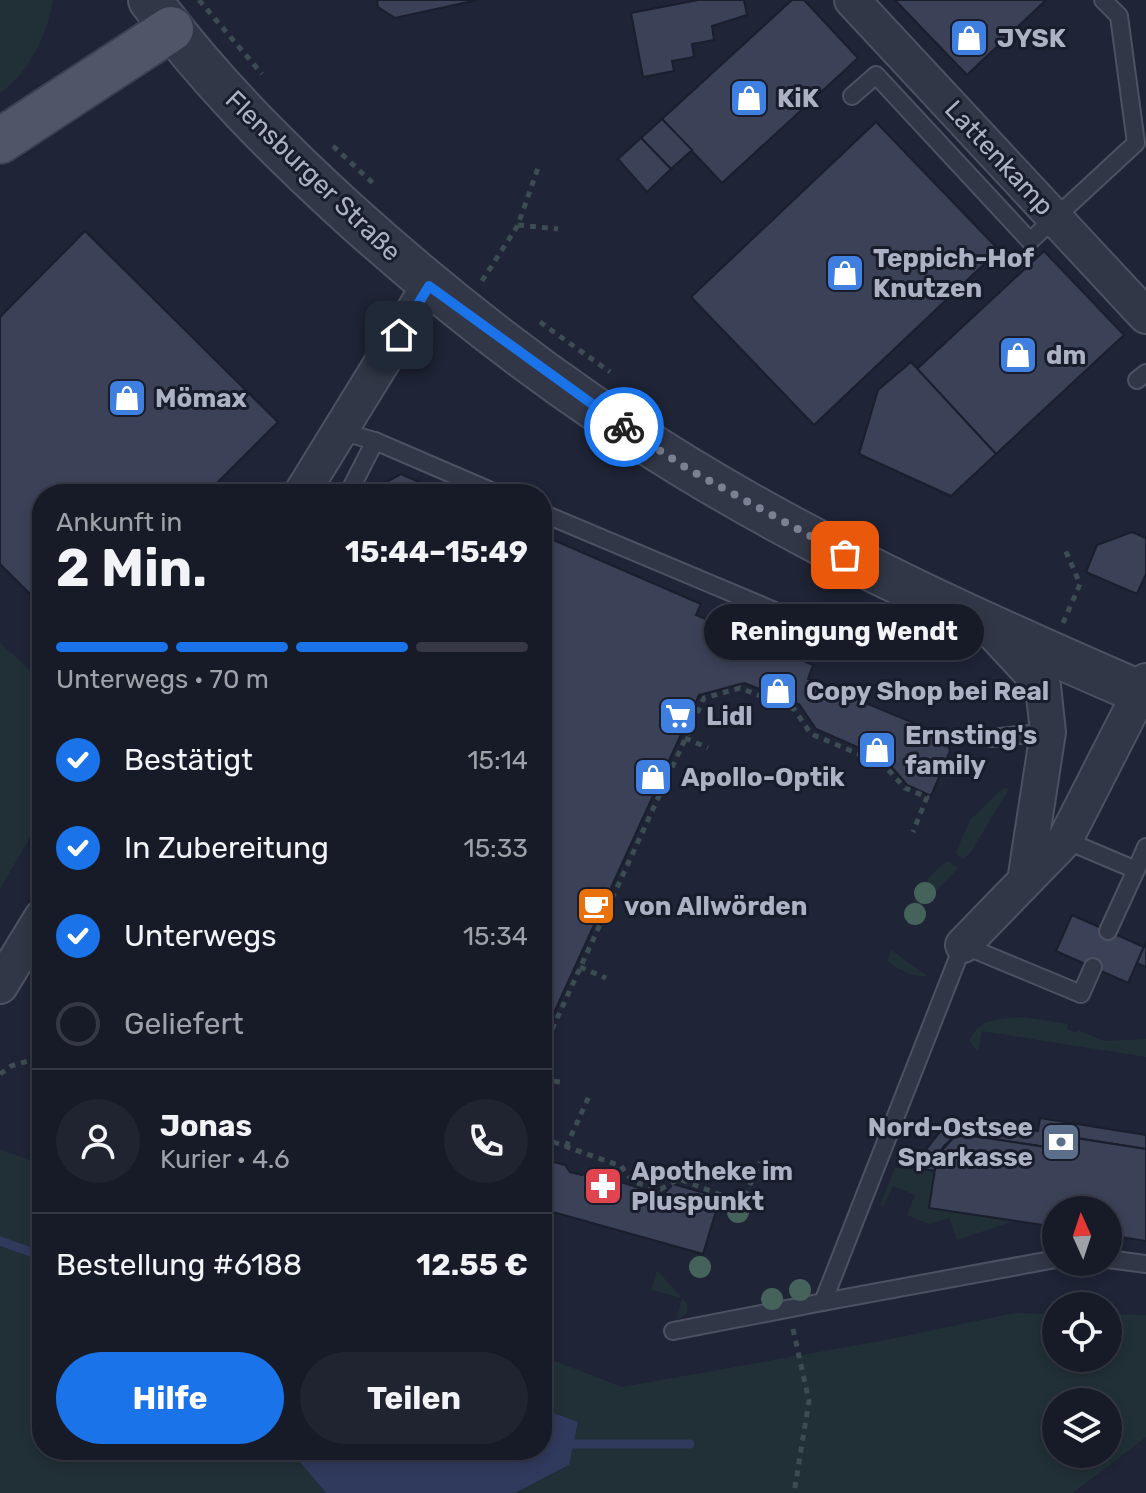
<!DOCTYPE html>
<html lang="de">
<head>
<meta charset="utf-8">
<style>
  :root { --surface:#171b28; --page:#202430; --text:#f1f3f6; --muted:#9ea1a8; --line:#363945; --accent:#1a73e8 }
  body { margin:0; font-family:Rubik,sans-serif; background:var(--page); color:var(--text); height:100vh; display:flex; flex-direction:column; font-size:30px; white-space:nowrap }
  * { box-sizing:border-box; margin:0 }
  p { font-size:26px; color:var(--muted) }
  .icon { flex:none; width:44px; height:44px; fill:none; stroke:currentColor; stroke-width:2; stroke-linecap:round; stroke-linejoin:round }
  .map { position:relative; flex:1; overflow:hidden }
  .side { position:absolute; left:32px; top:484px; width:520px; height:976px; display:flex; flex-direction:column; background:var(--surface); border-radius:32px; box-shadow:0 4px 12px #0003,0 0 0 2px var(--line) }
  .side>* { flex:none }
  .needle { width:52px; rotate:357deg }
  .fabs { position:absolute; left:1042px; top:1196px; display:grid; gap:16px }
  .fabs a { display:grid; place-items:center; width:80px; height:80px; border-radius:50%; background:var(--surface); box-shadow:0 4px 12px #0003,0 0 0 2px var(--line); font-size:40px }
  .pin { position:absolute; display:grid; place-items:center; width:68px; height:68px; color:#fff; margin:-34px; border-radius:16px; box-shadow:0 4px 12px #0006 }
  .courier { position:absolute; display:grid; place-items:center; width:80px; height:80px; margin:-40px; border:6px solid #1a73e8; border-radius:50%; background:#fff; color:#222; box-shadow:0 2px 10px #0007 }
  .bubble { position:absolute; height:56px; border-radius:28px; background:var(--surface); box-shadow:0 4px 12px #0003,0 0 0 2px var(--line); font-size:26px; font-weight:700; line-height:56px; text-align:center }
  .headline em { font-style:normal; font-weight:700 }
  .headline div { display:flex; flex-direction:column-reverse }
  .headline { display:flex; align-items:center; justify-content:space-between; height:136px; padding:0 24px }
  h1 { font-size:52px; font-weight:700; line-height:60px }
  .bar { display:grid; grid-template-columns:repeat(4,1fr); gap:12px 8px; align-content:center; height:96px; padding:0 24px }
  .bar i { height:10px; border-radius:6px; background:var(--line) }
  .bar .on { background:var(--accent) }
  .bar p { grid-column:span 4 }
  .line { display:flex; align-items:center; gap:20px; padding:0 24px; border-top:2px solid var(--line) }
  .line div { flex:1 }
  .round { display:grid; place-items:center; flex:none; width:84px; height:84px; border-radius:42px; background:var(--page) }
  ol { padding:0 24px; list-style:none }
  li { display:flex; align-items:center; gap:24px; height:88px }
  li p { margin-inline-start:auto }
  li .icon { padding:8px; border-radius:50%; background:var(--accent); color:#fff; stroke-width:4 }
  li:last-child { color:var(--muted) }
  li i { width:44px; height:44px; border:4px solid var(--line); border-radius:50% }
  .action { display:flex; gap:16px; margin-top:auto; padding:16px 24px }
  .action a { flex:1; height:92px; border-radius:48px; background:var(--accent); color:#fff; font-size:32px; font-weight:700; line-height:92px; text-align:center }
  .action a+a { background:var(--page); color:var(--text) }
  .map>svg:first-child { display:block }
  .green { fill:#213037; fill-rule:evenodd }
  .water { fill:#303a5c }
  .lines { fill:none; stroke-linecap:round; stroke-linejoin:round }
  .stream { stroke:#303a5c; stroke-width:9 }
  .building { fill:#3b4157; stroke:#1a1e2d; stroke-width:2 }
  .service-casing { stroke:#4d5162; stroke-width:20 }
  .minor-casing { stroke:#4d5162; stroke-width:38 }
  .tertiary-casing { stroke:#4d5162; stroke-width:46 }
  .primary-casing { stroke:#3c4050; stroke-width:48 }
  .path { stroke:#3b4c52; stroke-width:5; stroke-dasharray:6 6; stroke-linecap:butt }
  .service { stroke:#323747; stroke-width:16 }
  .minor { stroke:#323747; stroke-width:34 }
  .tertiary { stroke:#323747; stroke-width:42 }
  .primary { stroke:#505567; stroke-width:44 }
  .tree { fill:#45625b }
  .done { stroke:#7b8092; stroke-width:8; stroke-dasharray:0 14.4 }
  .route { stroke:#1a73e8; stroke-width:10 }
  .labels { text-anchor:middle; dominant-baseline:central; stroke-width:6; stroke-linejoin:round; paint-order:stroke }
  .poi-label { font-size:26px; font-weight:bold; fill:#acb1c4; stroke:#181c2b; text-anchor:start }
  .street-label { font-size:26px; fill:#acb1c4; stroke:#181c2b }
</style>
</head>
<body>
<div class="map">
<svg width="1146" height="1493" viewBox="0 0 1146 1493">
  <rect width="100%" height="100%" fill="#1f2436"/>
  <g class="green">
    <path d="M0,0H53C47,36 30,71 0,93Z"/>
    <polygon points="0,643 42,681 42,816 0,889"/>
    <polygon points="1003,788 1009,789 971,852 964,858 958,856 956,852 970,820"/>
    <path d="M948,861L958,868L912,917L908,912C919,891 928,874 948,861Z"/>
    <path d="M891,950L927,976C911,977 899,970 887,961Z"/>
    <path d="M1024,1017L1068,1024L1067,1029L1076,1033L1078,1030L1104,1041L1146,1039V1057L982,1031L978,1052L969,1041C979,1017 1002,1019 1024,1017Z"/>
    <polygon points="0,1149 42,1165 42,1450 290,1450 326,1493 0,1493"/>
    <polygon points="895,1168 935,1171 1014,1221 957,1240 949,1218 929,1224 907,1215 915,1195 893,1186 884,1206 880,1205"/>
    <polygon points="657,1270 687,1304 687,1313 676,1320 682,1298 651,1290"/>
    <path d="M1014,1313L1056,1314V1358H1108V1314L1146,1315V1437L1073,1493H515L569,1465L578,1422L542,1409V1356L622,1387L886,1340ZM1056,1402H1108V1454H1056Z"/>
  </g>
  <polygon class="water" points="542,1409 578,1422 569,1465 515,1493 326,1493 290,1450 542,1450"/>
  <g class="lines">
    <g class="stream">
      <polyline points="0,1241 42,1256"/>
      <polyline points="573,1444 690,1444"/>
    </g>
  </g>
  <g class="building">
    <polygon points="377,0 477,0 395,18 378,7"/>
    <polygon points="698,0 744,0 747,15 712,26 714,40 692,44 694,57 672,61 674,71 643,77 631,13"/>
    <polygon points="792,0 804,0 858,58 722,183 662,119"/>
    <polygon points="895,0 1046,0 967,75"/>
    <polygon points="662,119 692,150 671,169 641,138"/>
    <polygon points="876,122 999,250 814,425 691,297"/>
    <polygon points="641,138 671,169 647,192 618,159"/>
    <polygon points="85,231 278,422 206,494 42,494 42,606 0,564 0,317"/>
    <polygon points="1044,251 1124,335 996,454 917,369"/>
    <polygon points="911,362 996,454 951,496 859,454 878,390"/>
    <polygon points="401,474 446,494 376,494 379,486"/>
    <polygon points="1132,532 1146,538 1146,574 1137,594 1086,572 1097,545"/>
    <polygon points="542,535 701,604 696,615 813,665 808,679 945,736 950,751 931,796 907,785 885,759 816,729 799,704 744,683 699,695 542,1039"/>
    <polygon points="1072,915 1144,947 1128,983 1056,951"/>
    <polygon points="1146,942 1146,967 1137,963"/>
    <polygon points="1040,1118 1146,1135 1146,1149 1056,1135 1053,1148 966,1135 953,1138 944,1146 937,1156 935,1171 923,1169 927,1148 944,1127 967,1121 1038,1131"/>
    <polygon points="966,1135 1053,1148 1056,1135 1146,1149 1146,1241 1108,1235 1108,1210 1056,1210 1056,1227 929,1208 937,1156 953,1138"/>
    <polygon points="542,1159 565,1165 570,1172 582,1175 589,1171 662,1196 673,1184 708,1194 717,1208 703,1254 542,1209"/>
  </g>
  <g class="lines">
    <g class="service-casing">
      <g id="service">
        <polyline points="852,96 876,75 1030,241 1136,143 1119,16 1103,0"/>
        <polyline points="1137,380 1146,373"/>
        <polyline points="340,431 375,441 348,494"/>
        <polyline points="375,441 498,494"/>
        <polyline points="542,513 827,633"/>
        <polyline points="991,738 1048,732"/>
        <polyline points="1065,840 1136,870 1146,847"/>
        <polyline points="1108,931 1136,870"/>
        <polyline points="1108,1259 1146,1264"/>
        <polyline points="823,1302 1056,1259"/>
        <polyline points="673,1331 823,1302 963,945 1081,994 1093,967"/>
      </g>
    </g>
    <g class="minor-casing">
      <g id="minor">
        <polyline points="852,0 1146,316"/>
        <polyline points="301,494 429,286"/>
        <polyline points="991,630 1043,686 1048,732 1025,881"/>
        <polyline points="963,945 1065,840 1146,681"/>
        <polyline points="0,986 42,917"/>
      </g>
    </g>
    <g class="tertiary-casing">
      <path id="tertiary" d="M150,0C207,78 276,147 347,212C452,307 565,394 687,468C833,557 989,627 1146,695"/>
    </g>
    <g class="primary-casing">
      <polyline id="primary" points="0,141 171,29"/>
    </g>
    <g class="path">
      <polyline points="199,0 262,74"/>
      <polyline points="333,146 376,186"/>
      <polyline points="518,225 558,229"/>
      <polyline points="482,281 518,225 538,168"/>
      <polyline points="540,322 610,372"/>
      <polyline points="1063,623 1080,584 1064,547"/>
      <polyline points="685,738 708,748"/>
      <polyline points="580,967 606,978"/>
      <polyline points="542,1051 704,698 740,688 794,709 811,734 883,764 905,788 927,797 913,832"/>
      <polyline points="0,1074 11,1066 42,1057"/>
      <polyline points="542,1080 560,1082"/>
      <polyline points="542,1138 621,1166 633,1182 661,1189 679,1179 742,1203 760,1162"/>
      <polyline points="566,1147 590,1094"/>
      <polyline points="793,1329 809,1401 794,1493"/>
    </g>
    <use href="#service" class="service"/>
    <use href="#minor" class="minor"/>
    <use href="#tertiary" class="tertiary"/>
    <use href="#primary" class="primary"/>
  </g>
  <g class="tree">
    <circle cx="925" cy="893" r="11"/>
    <circle cx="915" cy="914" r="11"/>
    <circle cx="738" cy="1212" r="11"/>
    <circle cx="700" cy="1267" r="11"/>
    <circle cx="800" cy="1290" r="11"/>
    <circle cx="772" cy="1299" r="11"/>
  </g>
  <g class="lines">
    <polyline class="done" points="624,427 688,469 845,555"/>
    <polyline class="route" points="399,335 429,286 624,427"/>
  </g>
  <defs>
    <g id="shop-square" transform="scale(2)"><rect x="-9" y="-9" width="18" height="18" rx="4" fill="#3f7fe0" stroke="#181c2b"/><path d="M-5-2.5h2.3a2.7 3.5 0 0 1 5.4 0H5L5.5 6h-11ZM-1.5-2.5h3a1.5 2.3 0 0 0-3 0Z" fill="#fff"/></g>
    <g id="supermarket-square" transform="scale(2)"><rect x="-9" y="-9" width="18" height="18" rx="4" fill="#3f7fe0" stroke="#181c2b"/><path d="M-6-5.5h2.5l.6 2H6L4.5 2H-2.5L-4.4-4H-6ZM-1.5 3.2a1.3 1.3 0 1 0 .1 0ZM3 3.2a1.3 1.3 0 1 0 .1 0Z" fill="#fff"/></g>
    <g id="cafe-square" transform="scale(2)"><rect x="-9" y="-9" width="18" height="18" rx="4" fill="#e8710a" stroke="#181c2b"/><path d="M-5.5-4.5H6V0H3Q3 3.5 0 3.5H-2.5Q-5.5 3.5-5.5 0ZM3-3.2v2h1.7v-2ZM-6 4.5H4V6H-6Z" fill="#fff"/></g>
    <g id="bank-square" transform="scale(2)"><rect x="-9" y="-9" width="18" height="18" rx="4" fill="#5c6f8a" stroke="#181c2b"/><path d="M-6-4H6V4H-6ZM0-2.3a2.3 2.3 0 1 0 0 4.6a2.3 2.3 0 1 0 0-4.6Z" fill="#fff"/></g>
    <g id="pharmacy-square" transform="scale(2)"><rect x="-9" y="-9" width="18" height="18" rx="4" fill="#e0444e" stroke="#181c2b"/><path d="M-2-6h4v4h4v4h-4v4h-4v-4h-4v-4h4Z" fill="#fff"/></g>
  </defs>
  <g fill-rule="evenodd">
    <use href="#shop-square" x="969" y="38"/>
    <use href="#shop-square" x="749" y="98"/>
    <use href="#shop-square" x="845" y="273"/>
    <use href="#shop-square" x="1018" y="355"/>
    <use href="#shop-square" x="127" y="398"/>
    <use href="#shop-square" x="778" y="691"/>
    <use href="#supermarket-square" x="678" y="716"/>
    <use href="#shop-square" x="877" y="750"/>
    <use href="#shop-square" x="653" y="777"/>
    <use href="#cafe-square" x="596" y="906"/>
    <use href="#bank-square" x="1061" y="1142"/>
    <use href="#pharmacy-square" x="603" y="1186"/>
  </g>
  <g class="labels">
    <g class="poi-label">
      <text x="997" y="38">JYSK</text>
      <text x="777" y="98">KiK</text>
      <text x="873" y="258">Teppich-Hof<tspan x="873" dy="30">Knutzen</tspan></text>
      <text x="1046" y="355">dm</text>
      <text x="155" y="398">Mömax</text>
      <text x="806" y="691">Copy Shop bei Real</text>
      <text x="706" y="716">Lidl</text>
      <text x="905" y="735">Ernsting's<tspan x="905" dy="30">family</tspan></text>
      <text x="681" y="777">Apollo-Optik</text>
      <text x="624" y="906">von Allwörden</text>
      <text x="1033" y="1127" text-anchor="end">Nord-Ostsee<tspan x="1033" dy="30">Sparkasse</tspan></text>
      <text x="631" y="1171">Apotheke im<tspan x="631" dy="30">Pluspunkt</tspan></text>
    </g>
    <g class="street-label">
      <text transform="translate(999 158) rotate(47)">Lattenkamp</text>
      <text transform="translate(313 176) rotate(44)">Flensburger Straße</text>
    </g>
  </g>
</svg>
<div class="fabs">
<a><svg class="needle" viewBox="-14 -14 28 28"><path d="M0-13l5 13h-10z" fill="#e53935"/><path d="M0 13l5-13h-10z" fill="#9ea1a8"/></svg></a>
<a><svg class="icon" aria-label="locate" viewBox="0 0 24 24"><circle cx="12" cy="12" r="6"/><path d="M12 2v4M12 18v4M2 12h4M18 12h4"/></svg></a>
<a><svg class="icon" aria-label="layers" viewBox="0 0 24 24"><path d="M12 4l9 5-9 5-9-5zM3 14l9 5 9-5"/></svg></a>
</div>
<div class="pin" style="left:845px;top:555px;background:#ea580c"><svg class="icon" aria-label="bag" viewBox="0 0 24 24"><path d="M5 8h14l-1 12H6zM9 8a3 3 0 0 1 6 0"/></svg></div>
<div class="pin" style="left:399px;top:335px;background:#1f2937"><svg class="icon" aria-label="home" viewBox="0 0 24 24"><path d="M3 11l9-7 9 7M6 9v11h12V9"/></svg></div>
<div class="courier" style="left:624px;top:427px"><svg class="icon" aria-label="bike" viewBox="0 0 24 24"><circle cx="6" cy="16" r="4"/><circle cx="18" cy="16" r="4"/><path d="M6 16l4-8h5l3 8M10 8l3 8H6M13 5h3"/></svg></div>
<div class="bubble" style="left:704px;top:604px;width:280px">Reningung Wendt</div>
<section class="side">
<div class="headline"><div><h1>2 Min.</h1><p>Ankunft in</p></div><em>15:44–15:49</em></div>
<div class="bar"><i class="on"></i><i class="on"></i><i class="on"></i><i></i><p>Unterwegs · 70 m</p></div>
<ol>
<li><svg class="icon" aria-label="check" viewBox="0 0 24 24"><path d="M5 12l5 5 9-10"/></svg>Bestätigt<p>15:14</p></li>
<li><svg class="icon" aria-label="check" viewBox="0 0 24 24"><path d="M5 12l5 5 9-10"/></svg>In Zubereitung<p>15:33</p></li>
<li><svg class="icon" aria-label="check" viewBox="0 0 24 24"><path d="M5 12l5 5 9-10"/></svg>Unterwegs<p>15:34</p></li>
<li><i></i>Geliefert</li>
</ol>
<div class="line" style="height:144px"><a class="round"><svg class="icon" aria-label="person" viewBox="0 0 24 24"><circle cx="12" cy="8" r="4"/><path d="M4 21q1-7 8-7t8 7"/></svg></a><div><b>Jonas</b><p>Kurier · 4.6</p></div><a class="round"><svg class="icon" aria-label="phone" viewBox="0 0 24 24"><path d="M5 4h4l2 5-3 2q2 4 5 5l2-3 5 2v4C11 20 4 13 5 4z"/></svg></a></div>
<div class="line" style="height:104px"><div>Bestellung #6188</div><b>12.55 €</b></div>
<div class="action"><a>Hilfe</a><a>Teilen</a></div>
</section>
</div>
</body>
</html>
